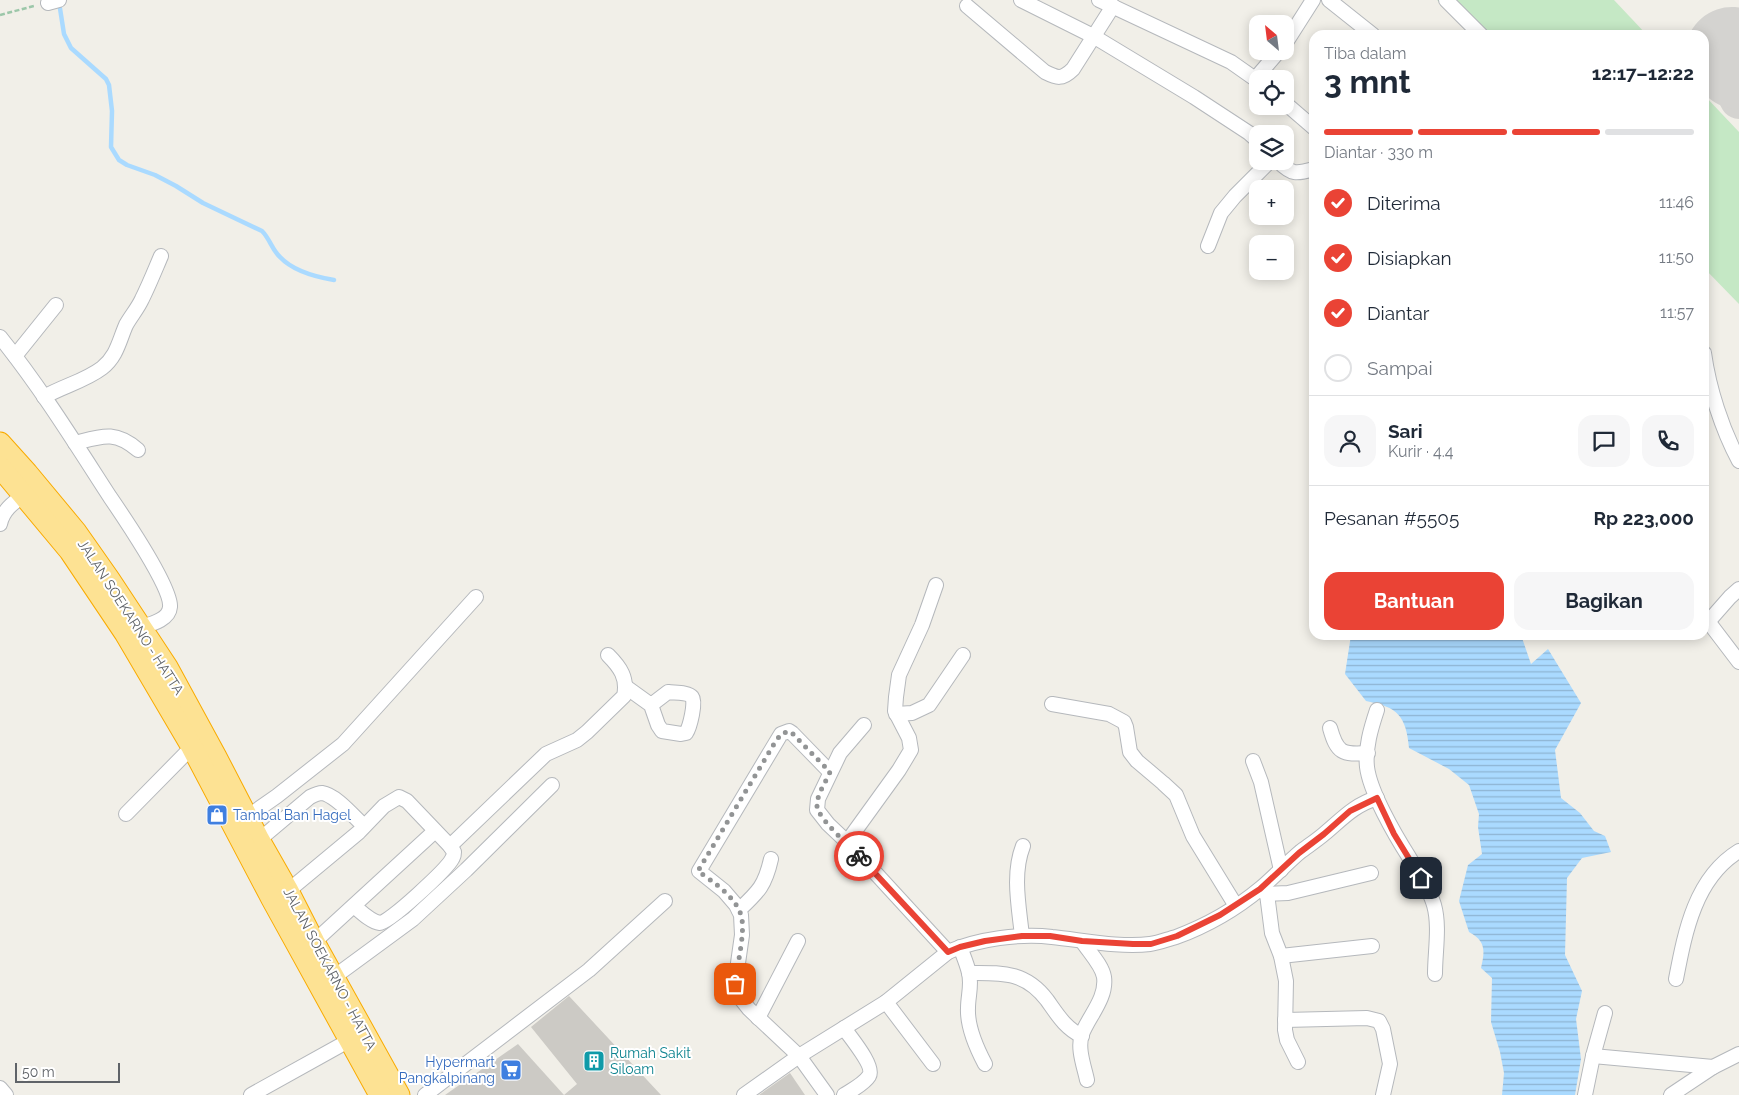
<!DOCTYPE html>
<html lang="id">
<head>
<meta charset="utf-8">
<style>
  :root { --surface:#fff; --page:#f6f6f7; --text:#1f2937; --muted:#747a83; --line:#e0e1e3; --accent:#ea4335 }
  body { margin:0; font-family:Raleway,sans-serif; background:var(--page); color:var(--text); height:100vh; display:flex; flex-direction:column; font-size:19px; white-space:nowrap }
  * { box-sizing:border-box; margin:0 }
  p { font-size:16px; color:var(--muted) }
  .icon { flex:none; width:28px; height:28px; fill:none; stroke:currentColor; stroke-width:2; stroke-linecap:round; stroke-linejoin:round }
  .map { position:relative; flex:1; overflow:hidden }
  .sheet { position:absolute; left:1309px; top:30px; width:400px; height:610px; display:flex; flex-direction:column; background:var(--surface); border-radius:15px; box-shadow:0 2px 12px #0003 }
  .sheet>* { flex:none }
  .needle { width:32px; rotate:332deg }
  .controls { position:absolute; left:1249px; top:15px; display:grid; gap:10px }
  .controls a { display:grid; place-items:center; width:45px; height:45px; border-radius:10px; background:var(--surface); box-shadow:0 2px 12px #0003; font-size:25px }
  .scale { position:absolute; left:15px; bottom:12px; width:105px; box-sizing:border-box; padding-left:5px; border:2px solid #5f6368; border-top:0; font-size:14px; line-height:18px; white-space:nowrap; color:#5f6368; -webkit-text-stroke:4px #fff; paint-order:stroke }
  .pin { position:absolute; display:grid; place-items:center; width:42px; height:42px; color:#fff; margin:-21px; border-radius:10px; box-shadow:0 2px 8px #0006 }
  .courier { position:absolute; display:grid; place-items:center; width:50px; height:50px; margin:-25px; border:4px solid #ea4335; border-radius:50%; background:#fff; color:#222; box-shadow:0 1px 6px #0007 }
  .overview em { font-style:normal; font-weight:700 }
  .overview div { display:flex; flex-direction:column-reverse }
  .overview { display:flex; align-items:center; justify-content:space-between; height:85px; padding:0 15px }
  h1 { font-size:32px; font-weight:700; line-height:38px }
  .bar { display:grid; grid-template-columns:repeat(4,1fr); gap:8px 5px; align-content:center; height:60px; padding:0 15px }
  .bar i { height:6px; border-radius:4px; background:var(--line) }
  .bar .selected { background:var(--accent) }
  .bar p { grid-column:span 4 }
  .line { display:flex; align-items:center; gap:12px; padding:0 15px; border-top:1px solid var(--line) }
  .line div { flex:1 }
  .round { display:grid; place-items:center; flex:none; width:52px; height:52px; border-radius:15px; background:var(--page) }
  ol { padding:0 15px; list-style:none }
  li { display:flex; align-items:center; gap:15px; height:55px }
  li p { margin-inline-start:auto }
  li .icon { padding:5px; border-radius:50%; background:var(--accent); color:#fff; stroke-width:4 }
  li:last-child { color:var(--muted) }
  li i { width:28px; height:28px; border:2px solid var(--line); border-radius:50% }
  .button { display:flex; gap:10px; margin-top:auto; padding:10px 15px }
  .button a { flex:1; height:58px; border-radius:15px; background:var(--accent); color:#fff; font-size:20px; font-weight:700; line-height:58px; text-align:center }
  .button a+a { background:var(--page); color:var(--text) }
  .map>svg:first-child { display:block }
  .green { fill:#c5e8c5 }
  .water { fill:url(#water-rules) }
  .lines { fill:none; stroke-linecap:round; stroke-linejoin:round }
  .stream { stroke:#aadaff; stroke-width:4.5 }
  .taxiway { stroke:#d4d3d0; stroke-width:38 }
  .runway { stroke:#d4d3d0; stroke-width:94 }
  .building { fill:#cccac5 }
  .minor-casing { stroke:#b5b8bc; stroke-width:16 }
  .highway-casing { stroke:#f9ab00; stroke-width:23 }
  .path { stroke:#9cc7a9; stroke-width:2.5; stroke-dasharray:5 2.5; stroke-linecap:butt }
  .minor { stroke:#fff; stroke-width:14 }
  .highway { stroke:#fde293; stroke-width:21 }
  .done { stroke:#929495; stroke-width:5; stroke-dasharray:0 9 }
  .route { stroke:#ea4335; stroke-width:6 }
  .labels { text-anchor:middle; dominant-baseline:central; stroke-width:4; stroke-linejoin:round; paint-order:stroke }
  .street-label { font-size:14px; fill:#5f6368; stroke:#fff }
  .shop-label { font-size:14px; fill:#366cbe; stroke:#fff; text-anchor:start }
  .culture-label { font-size:14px; fill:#0d838f; stroke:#fff; text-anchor:start }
</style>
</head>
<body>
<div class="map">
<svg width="1739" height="1095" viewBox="0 0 1739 1095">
  <defs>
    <pattern id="water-rules" width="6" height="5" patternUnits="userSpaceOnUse" patternTransform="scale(1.25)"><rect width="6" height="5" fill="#aadaff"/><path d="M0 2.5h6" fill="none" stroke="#8eb4d2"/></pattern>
  </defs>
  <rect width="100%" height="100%" fill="#f1efe8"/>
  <g class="green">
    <polygon points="1437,0 1614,0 1647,35 1472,35"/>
    <polygon points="1704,95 1739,132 1739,304 1704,268"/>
  </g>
  <path class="water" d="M1351,635H1521L1531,664L1548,649L1581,703L1555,750L1561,798L1580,813L1594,831L1605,836L1611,852L1582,858L1567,878L1565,955L1582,991L1576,1019L1581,1059L1575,1095H1502L1504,1073L1500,1052L1491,1022L1492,978L1481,968C1485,951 1486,941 1469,932L1459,901L1468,865L1482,854L1478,827L1479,814L1469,785L1449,769L1409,748C1406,716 1398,707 1366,701L1345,674Z"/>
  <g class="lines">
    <path class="stream" d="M59,2L64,34L71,48L106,79L109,85L112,111L111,147L119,160L127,165L155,175L176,186L203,203L262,231C270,239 272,250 280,257C293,271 316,277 334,280"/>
    <path class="taxiway" d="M1739,69C1733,81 1732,89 1739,100"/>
    <polyline class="runway" points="1732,54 1739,62"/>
  </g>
  <g class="building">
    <polygon points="569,996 661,1095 564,1095 577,1084 531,1027"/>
    <polygon points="518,1044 564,1095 445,1095"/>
    <polygon points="790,1073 805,1095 759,1095"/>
  </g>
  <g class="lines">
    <g class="minor-casing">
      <g id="minor">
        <polyline points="1021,0 1093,36 1194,97 1249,133 1258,141"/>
        <polyline points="1099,0 1231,62 1258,81"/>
        <polyline points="1329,0 1373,35"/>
        <polyline points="1446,0 1481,35"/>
        <polyline points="48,3 59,0"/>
        <path d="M967,6L1045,72C1057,78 1062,80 1073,69L1113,6"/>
        <polyline points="1285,44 1313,0"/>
        <polyline points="1255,79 1279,51"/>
        <polyline points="1285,103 1314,128"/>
        <path d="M1278,161C1292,175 1296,174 1314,169"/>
        <polyline points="1208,246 1221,213 1235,196 1270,161"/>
        <path d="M0,337C41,388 75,443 110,497C123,516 172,588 170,607C169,620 151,624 141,627"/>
        <path d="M1704,353C1709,389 1722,429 1739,461"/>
        <polyline points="15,356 56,305"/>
        <path d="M44,397C63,386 85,381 102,368C117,356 119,341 126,325C131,316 138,308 142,299C149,285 155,270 161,256"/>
        <path d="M75,443C102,436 115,430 138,450"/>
        <path d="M0,524C3,510 13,503 24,495"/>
        <polyline points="1704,616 1739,662"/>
        <polyline points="1708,622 1730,597 1739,589"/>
        <path d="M626,687L651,705L658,725L662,731L681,734L686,733C690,727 696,702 692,697C688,692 674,693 668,692L651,705"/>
        <polyline points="1052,704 1109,714 1124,722 1126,727 1130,752 1137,761 1163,783 1176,795 1193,836 1236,906"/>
        <path d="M1377,710C1371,728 1365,748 1367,767C1370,792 1395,835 1409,857C1418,872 1429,888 1434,905C1440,926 1435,952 1435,974"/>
        <polyline points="896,714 912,713 929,705 963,655"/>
        <polyline points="864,725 840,753 818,799 817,810 828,824 847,842 948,952"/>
        <path d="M1330,728C1337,753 1342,755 1368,753"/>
        <polyline points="1253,761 1261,782 1281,870"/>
        <polyline points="126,814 192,747"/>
        <polyline points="247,817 277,796 343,744 476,597"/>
        <path d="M259,840L310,797C314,795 318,793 322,793C336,795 354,817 364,826"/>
        <polyline points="847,842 899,770 911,750 909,738 895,711 896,697 899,675 922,625 936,585"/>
        <path d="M450,846L546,754L577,740L587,732L624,696C628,678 620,667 608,655"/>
        <polyline points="1260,890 1267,894 1288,893 1371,873"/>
        <path d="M288,891L359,832L384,806L399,797L407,801L450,846L454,852C454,856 454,855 452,859C447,869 388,924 380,923C371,922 360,911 354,906"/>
        <polyline points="1267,894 1272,933 1281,956 1286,981 1285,1030 1287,1040 1298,1062"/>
        <path d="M739,910C758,892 765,886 771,859"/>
        <path d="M1022,936C1019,907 1012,874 1023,846"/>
        <path d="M1082,941C1089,952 1102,965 1104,977C1107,998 1089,1016 1082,1034C1077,1048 1084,1066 1087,1080"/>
        <polyline points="314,942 435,831"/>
        <path d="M960,947C963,955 967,964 969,973C972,985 968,996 968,1008C967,1027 976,1047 985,1064"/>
        <polyline points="1281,956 1372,946"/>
        <path d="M969,973C1002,973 1025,971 1047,1000C1057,1014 1065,1028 1082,1036"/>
        <polyline points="334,977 413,919 466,870 552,785"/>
        <path d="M1676,979C1685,932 1695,878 1739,851"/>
        <polyline points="886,1002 933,1064"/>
        <polyline points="758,1018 798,941"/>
        <polyline points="1285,1020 1367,1018 1379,1021 1383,1029 1390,1064 1383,1095"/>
        <polyline points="1593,1056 1713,1067"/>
        <polyline points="0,1088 6,1095"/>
        <polyline points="251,1095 350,1040"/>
        <polyline points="425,1095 589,970 665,901"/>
        <path d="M744,1095L799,1056L886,1002L948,952C977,939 1021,933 1052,937C1082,940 1121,948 1150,944C1159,943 1168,939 1176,937C1206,926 1237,908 1261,888C1275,876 1287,863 1300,852C1308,846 1317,840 1324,834C1342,819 1354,805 1377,798"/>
        <polyline points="827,1095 799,1056 749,1009 737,994 735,984 742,935 741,915 736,905 724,891 699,871 781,734 789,731 792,733 830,772"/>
        <path d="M844,1095C852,1090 864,1084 869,1076C875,1066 850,1037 844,1028"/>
        <polyline points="1585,1095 1593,1056 1605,1013"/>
        <polyline points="1671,1095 1713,1067 1739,1054"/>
      </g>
    </g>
    <g class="highway-casing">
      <g id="highway">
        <polyline points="0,443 27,473 76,532 109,579 167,667 216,757 259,840 288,891 314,942 399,1095"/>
        <polyline points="0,467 70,551 125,633 192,747 272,899 380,1095"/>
      </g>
    </g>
    <polyline class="path" points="0,15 34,6"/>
    <use href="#minor" class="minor"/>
    <use href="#highway" class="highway"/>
  </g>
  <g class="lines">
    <path class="done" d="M735,984C737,965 746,931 741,915C735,896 713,882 698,871L774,744L781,734L789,731L792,733L830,772C826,782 817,794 817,805C816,817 850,846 859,856"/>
    <polyline class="route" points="859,856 948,952 960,947 985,941 1022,936 1050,936 1082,941 1133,944 1151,944 1177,936 1220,915 1260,889 1299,853 1324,834 1350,811 1377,798 1394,834 1421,878"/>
  </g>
  <defs>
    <g id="shop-square" transform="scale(1.125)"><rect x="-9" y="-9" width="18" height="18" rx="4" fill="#3f7fe0" stroke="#fff"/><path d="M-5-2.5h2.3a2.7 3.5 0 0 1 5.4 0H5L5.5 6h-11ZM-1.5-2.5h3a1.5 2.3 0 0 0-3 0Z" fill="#fff"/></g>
    <g id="building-square" transform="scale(1.125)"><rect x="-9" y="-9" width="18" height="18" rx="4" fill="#0f9aa8" stroke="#fff"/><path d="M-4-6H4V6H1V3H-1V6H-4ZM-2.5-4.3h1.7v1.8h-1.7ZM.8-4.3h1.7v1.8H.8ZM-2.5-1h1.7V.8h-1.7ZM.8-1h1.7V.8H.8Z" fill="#fff"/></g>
    <g id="supermarket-square" transform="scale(1.125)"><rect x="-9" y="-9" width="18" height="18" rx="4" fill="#3f7fe0" stroke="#fff"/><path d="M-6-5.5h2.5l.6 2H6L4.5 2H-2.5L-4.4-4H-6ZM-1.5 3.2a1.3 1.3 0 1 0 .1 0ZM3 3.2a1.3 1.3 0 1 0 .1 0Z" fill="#fff"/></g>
  </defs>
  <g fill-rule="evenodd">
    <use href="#shop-square" x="217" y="815"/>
    <use href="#building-square" x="594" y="1061"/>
    <use href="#supermarket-square" x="511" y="1070"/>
  </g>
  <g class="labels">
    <g class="street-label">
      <text transform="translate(131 617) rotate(57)">JALAN SOEKARNO - HATTA</text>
      <text transform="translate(330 969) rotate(62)">JALAN SOEKARNO - HATTA</text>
    </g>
    <g class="shop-label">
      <text x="233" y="815">Tambal Ban Hagel</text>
      <text x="495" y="1062" text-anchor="end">Hypermart<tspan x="495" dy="16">Pangkalpinang</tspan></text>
    </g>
    <g class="culture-label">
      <text x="610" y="1053">Rumah Sakit<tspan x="610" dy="16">Siloam</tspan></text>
    </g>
  </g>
</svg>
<div class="controls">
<a><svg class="needle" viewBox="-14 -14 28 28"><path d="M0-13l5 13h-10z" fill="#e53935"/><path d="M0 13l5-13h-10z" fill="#747a83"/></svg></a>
<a><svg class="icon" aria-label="locate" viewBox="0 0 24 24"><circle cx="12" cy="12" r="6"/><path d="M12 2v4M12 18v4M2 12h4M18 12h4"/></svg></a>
<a><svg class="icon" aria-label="layers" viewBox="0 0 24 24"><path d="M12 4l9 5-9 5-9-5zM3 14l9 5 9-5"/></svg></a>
<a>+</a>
<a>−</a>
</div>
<div class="scale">50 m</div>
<div class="pin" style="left:735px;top:984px;background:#ea580c"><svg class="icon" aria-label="bag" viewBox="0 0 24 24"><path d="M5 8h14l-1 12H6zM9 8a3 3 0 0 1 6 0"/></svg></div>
<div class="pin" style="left:1421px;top:878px;background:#1f2937"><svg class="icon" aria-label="home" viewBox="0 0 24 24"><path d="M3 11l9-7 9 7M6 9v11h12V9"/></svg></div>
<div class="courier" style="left:859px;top:856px"><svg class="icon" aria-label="bike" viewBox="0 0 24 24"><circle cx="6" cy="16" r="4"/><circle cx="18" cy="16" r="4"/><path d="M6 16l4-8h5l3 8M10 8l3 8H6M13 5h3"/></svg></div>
<section class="sheet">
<div class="overview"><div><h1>3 mnt</h1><p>Tiba dalam</p></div><em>12:17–12:22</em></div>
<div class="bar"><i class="selected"></i><i class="selected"></i><i class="selected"></i><i></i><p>Diantar · 330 m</p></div>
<ol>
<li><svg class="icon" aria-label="check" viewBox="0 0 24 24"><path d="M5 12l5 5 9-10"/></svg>Diterima<p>11:46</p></li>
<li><svg class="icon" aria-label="check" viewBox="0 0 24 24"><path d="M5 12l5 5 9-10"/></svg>Disiapkan<p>11:50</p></li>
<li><svg class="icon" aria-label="check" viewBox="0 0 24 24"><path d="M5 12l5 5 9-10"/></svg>Diantar<p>11:57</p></li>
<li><i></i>Sampai</li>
</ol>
<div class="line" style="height:90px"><a class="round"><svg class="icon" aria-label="person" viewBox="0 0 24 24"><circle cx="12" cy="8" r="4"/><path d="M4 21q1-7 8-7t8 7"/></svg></a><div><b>Sari</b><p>Kurir · 4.4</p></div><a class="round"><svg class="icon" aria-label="chat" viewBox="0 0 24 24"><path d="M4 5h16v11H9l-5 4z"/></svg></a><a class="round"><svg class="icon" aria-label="phone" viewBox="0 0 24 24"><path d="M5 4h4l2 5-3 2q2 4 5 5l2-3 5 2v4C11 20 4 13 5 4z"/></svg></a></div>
<div class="line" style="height:65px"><div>Pesanan #5505</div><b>Rp 223,000</b></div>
<div class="button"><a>Bantuan</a><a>Bagikan</a></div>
</section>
</div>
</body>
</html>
